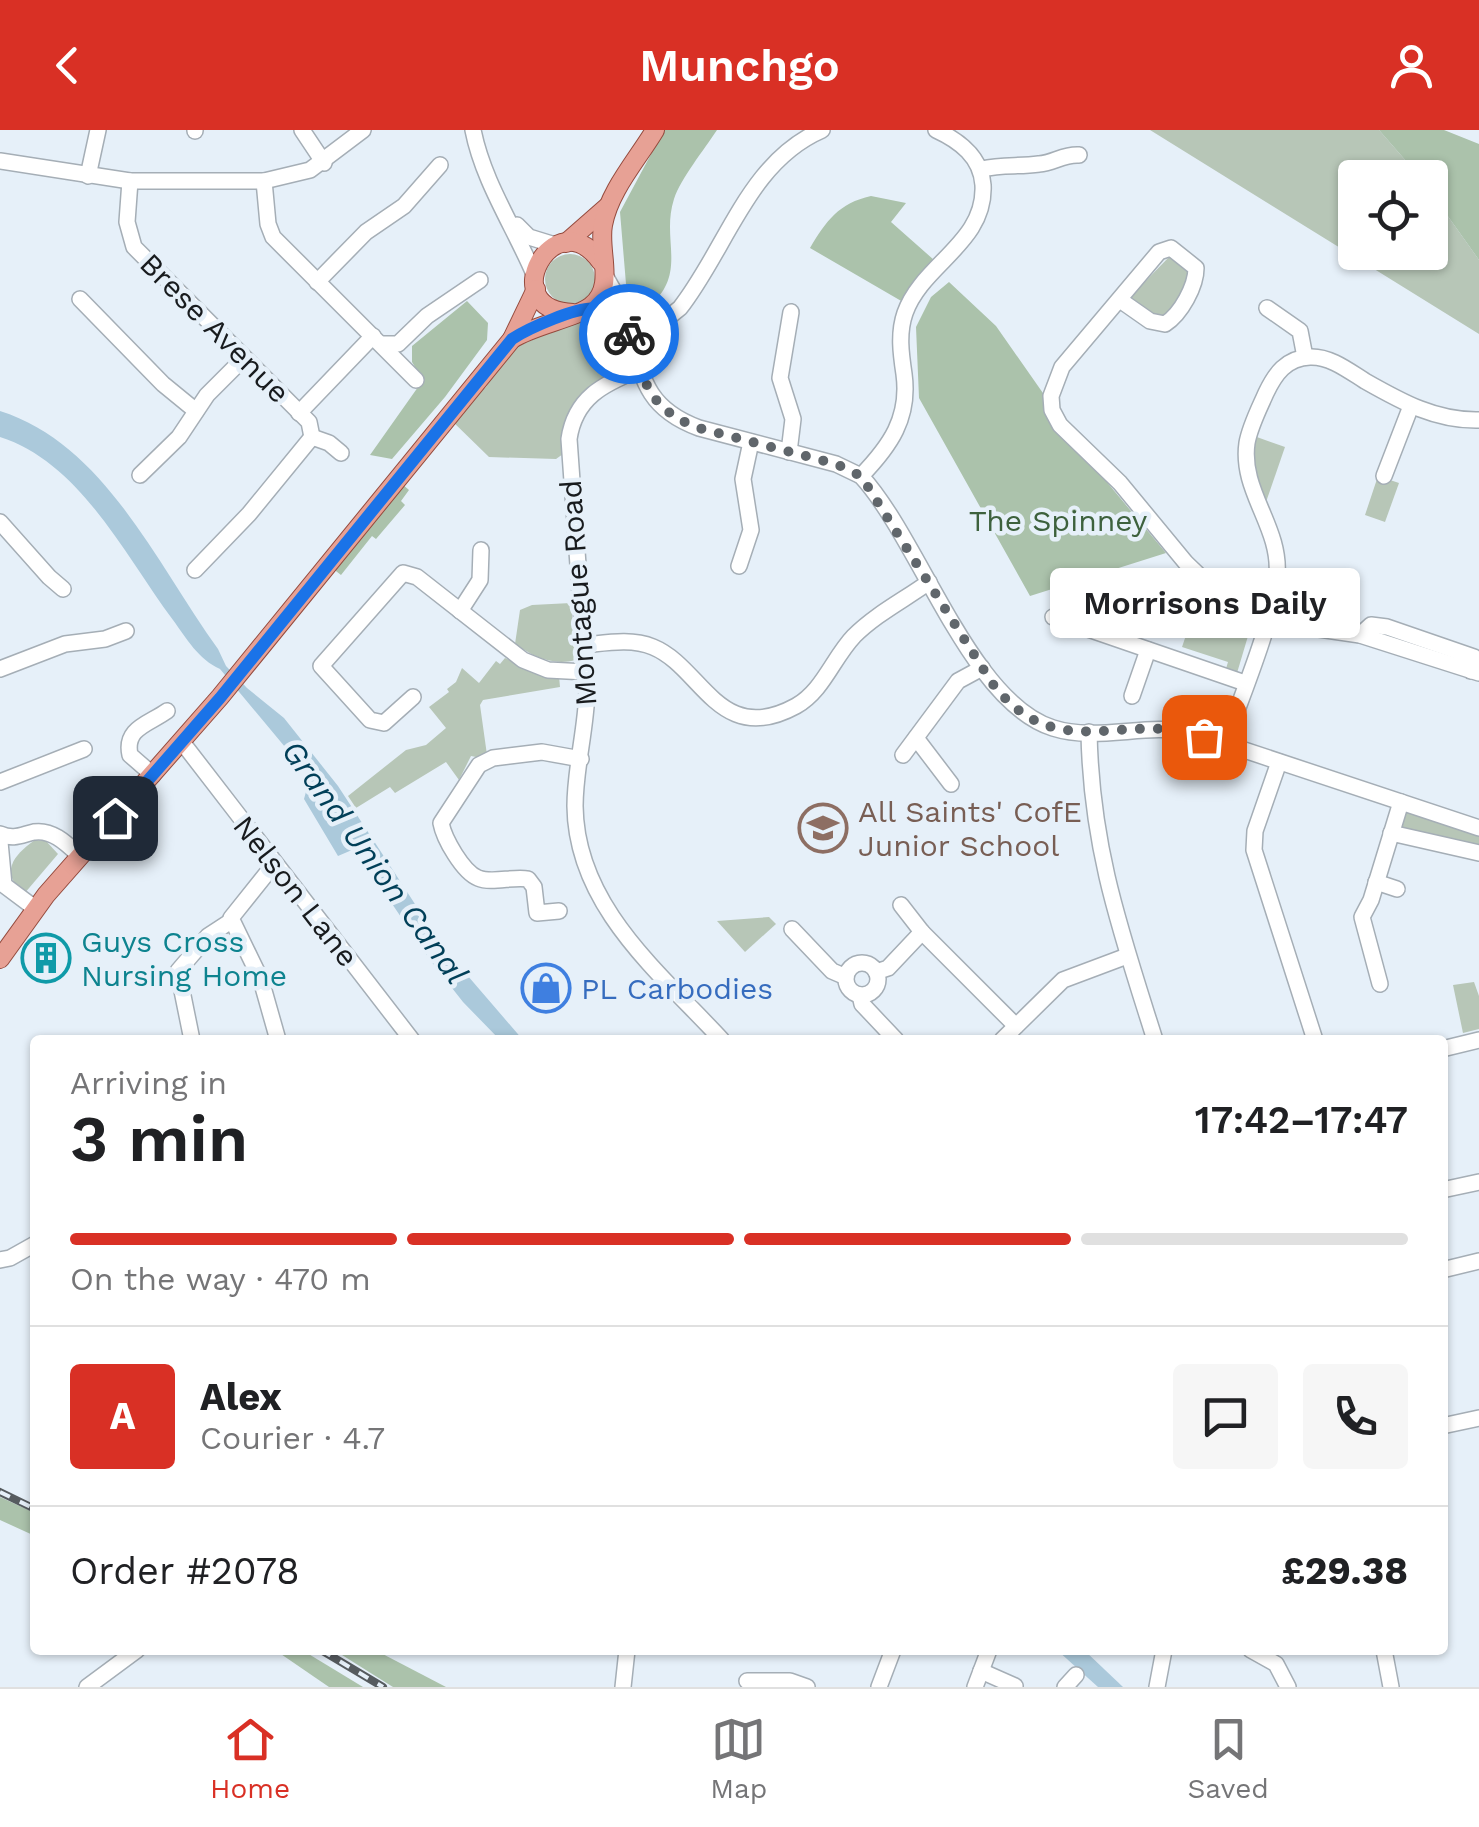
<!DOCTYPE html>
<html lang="en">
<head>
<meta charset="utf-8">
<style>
  :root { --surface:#fff; --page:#f6f6f6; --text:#202124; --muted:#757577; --line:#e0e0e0; --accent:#d93025 }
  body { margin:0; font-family:"Work Sans",sans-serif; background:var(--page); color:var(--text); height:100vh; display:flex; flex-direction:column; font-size:38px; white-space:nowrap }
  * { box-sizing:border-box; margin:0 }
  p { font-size:32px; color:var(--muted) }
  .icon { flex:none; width:55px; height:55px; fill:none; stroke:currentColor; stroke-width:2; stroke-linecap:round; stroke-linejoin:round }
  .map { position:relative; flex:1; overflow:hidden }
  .sheet { position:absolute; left:30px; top:905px; width:1418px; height:620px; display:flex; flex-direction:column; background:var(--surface); border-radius:10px; box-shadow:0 2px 8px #0004 }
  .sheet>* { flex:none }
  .fabs { position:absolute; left:1338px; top:30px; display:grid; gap:20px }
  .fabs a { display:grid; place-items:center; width:110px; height:110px; border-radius:10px; background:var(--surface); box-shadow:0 2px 8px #0004; font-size:50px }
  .pin { position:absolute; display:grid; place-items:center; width:85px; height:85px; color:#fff; margin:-42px; border-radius:20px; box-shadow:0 5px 15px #0006 }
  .courier { position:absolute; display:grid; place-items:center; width:100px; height:100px; margin:-50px; border:8px solid #1a73e8; border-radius:50%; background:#fff; color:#222; box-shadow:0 2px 12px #0007 }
  .bubble { position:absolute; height:70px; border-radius:10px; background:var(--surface); box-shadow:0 2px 8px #0004; font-size:32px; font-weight:600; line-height:70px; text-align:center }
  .overview em { font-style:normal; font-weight:600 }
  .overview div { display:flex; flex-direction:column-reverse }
  .overview { display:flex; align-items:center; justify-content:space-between; height:170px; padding:0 40px }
  h1 { font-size:65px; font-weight:600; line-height:75px }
  .bar { display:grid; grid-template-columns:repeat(4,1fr); gap:15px 10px; align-content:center; height:120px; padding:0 40px }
  .bar i { height:12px; border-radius:8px; background:var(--line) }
  .bar .on { background:var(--accent) }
  .bar p { grid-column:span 4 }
  .line { display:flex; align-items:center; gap:25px; padding:0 40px; border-top:2px solid var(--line) }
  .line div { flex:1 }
  .round { display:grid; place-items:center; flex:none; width:105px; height:105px; border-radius:10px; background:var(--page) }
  header { display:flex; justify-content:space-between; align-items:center; height:130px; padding:0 40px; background:var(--accent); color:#fff; font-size:45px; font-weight:600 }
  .menu { display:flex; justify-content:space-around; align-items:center; height:140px; border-top:2px solid var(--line); background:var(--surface); font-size:28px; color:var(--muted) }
  .menu a { display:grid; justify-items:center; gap:5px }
  .menu .on { color:var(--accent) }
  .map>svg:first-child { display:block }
  .green { fill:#b7c6b7 }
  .forest { fill:#abc2ab }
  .water { fill:#abc9db }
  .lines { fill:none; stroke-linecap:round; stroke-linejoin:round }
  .minor-casing { stroke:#a5aeb6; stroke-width:18 }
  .major-casing { stroke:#944a3d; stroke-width:20 }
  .minor { stroke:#fff; stroke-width:15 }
  .major { stroke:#e7a195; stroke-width:18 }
  .rail-casing { stroke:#565b5f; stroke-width:8 }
  .rail { stroke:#e6f0f9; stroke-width:4; stroke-dasharray:11; stroke-linecap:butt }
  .done { stroke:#60666b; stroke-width:10; stroke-dasharray:0 18 }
  .route { stroke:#1a73e8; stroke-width:12 }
  .labels { text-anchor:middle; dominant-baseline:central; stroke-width:9; stroke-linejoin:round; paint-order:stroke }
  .street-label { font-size:30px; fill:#181b1e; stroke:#e6f0f9 }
  .park-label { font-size:30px; fill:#3d613d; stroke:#e6f0f9 }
  .education-label { font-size:30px; fill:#785e54; stroke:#e6f0f9; text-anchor:start }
  .culture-label { font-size:30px; fill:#0d838f; stroke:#e6f0f9; text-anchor:start }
  .shop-label { font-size:30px; fill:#366cbe; stroke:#e6f0f9; text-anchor:start }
  .water-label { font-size:32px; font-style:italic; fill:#013f58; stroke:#e6f0f9 }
</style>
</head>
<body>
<header><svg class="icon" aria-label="back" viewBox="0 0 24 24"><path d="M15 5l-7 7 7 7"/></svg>Munchgo<svg class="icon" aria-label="person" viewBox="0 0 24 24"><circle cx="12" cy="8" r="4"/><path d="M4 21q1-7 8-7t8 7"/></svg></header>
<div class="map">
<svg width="1479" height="1557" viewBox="0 0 1479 1557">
  <rect width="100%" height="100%" fill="#e6f0f9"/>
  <g class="green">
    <polygon points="1150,0 1379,0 1420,47 1355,48 1355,122 1430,122 1430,61 1479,130 1479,204"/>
    <circle cx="570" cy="149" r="25"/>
    <polygon points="1171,125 1177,127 1192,145 1164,191 1131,170 1132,165"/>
    <path d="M588,186L612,199L624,232L621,240C574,262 578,278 563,324L556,329L489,327L449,288L486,257L511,219Z"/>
    <polygon points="1254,306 1285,317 1266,372 1262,369 1251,330"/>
    <polygon points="1378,346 1399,353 1385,392 1365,385"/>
    <polygon points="1201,461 1251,496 1237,543 1225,542 1228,532 1182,517"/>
    <path d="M571,473L576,530C553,536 534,527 515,514L520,480L532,475Z"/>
    <polygon points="505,528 522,536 559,546 560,557 483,570 480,575 487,625 481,628 471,626 459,650 446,632 395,663 390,657 356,678 348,666 406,620 426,615 446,598 429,577 449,562 447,559 456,552 462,538 479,553 496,531 500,534"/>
    <polygon points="1410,682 1479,704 1479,718 1403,701 1399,694 1401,684"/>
    <path d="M35,710L46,711L58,724L24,764C0,743 12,726 35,710Z"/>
    <polygon points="769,787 776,794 745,822 717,791"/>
    <polygon points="1474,852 1479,866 1479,899 1463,903 1453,855"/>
  </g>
  <g class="forest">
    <path d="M664,0H717C704,20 681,48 674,69C661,109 687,141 652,174H640L626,154L620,82Z"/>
    <polygon points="1379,0 1444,0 1479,14 1479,130 1430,61 1430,48 1420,47"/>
    <path d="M871,66L906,73L891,92L934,130L908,161L903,172L810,118C826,91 839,73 871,66Z"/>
    <polygon points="949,152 996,196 1096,339 1166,423 1030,466 919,268 916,197 931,167"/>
    <polygon points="467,171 488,193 487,210 445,267 392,329 370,325 423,250 412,232 412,216"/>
    <polygon points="396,349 409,360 401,371 405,375 376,409 372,406 341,445 327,434"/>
    <polygon points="0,1367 35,1383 35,1406 0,1390"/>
    <polygon points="275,1520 302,1520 363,1557 329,1557"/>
    <polygon points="334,1520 375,1520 446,1557 393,1557"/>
  </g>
  <g class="water">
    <path d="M0,281C105,314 157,435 218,519L226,536L247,558L284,588L338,656L443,817L523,910H500L463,872L430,830L357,722L352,720L338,726L304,669L310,647L220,539C198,529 187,509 173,490C125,426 81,333 0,307Z"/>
    <polygon points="1057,1520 1084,1520 1123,1557 1098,1557"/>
  </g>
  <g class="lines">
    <g class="minor-casing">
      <g id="minor">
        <polyline points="302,0 324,33"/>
        <path d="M473,0C483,51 514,97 534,144"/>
        <polyline points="195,1 195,0"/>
        <polyline points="0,31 130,51 264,51 310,40 363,0"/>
        <path d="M982,39C1002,34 1019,37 1039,34C1054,33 1063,24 1079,25"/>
        <polyline points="88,46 98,0"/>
        <polyline points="130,51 127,92 134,117 309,292 312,307"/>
        <polyline points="264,51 268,94 273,107 416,250"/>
        <polyline points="517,95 529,107 555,115"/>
        <path d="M605,145C612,159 621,172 626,187C642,239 639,276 699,298L836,334L861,346C920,410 970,572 1053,598C1097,612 1145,593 1190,602L1479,698"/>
        <polyline points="317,152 366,102 404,76 440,35"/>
        <polyline points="80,169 163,254 196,281"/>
        <path d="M1120,170L1150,191L1165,194C1181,184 1196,156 1196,138L1171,118L1159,122L1062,237L1051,266L1052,280L1060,295L1120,353L1186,433L1211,457L1270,492L1360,505L1479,543"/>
        <polyline points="590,177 606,183 628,202"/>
        <polyline points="1267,178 1300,201 1305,227"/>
        <path d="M630,205L665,190L680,178C727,118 748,32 822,0"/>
        <polyline points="382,214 398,214 427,186 480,150"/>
        <path d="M638,240C603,254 575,268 569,309L587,561C586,600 575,638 575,676C576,776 659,842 722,910"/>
        <polyline points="299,283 373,206"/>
        <polyline points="312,307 329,313 341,323"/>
        <polyline points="789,322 793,289 780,248 791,182"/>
        <polyline points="140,345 179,307 207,265 244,228"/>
        <path d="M861,346C890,316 910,288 904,244C901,224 898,203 905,183C922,134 986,113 983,55C981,27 960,11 936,0"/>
        <polyline points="1384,346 1411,276"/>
        <polyline points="0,392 49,447 63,459"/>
        <polyline points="739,436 751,400 743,349 751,312"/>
        <polyline points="195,440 249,384 312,307"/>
        <polyline points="460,481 480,450 481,420"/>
        <polyline points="1053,487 1245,553"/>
        <polyline points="1360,505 1371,495 1387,497 1474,527 1471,541"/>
        <path d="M584,515C606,513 631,508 653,517C702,537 719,618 796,576C823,561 833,528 854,506C876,484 904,470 929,452"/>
        <polyline points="0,539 65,514 105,509 126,501"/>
        <polyline points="1132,566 1148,520"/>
        <polyline points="413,567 384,593 370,590 321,536 403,443 417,447 523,530 548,540 586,542"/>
        <path d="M1089,602C1091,718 1121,802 1155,910"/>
        <polyline points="916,608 951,654"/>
        <polyline points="182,612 412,910"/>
        <path d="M1225,614C1242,563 1272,497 1277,445C1281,397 1240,361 1247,313C1250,296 1259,279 1266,263C1275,244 1286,228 1310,227C1330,226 1349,241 1365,251C1402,272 1436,291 1479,290"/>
        <polyline points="903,625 958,551 982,538"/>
        <polyline points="1279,632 1255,701 1254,720 1315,910"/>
        <path d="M153,645L130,625C124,598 149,594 167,581"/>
        <polyline points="0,652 84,619"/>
        <polyline points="1391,703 1479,723"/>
        <path d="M0,704C14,710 21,705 34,702C53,699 68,715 80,726"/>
        <polyline points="0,712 4,755 36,779"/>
        <polyline points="275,733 231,788 261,850 278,910"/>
        <polyline points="1376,752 1397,759"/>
        <polyline points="901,775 922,802 1016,896"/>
        <path d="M559,781L537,783L534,757L528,749C513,746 492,754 478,748C463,742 444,709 441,693L479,635L493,628L542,622L581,629"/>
        <polyline points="792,799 832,841 846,847"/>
        <circle cx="862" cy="849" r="16"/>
        <polyline points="876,842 888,838 922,802"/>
        <polyline points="1380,854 1362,787 1371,770 1401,672"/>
        <polyline points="860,865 862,874 896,910"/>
        <polyline points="192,910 178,841 208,806 231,791"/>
        <polyline points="1002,910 1063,850 1127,826"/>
        <polyline points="1442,919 1479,910"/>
        <polyline points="1442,1060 1479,1052"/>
        <polyline points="0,1130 10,1128 35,1114"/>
        <polyline points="1442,1140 1479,1131"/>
        <polyline points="1442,1296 1479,1288"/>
        <polyline points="1251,1520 1276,1534 1288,1557"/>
        <polyline points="1384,1520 1391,1557"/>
        <polyline points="981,1541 1015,1556"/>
        <polyline points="747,1551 790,1551 807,1557"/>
        <polyline points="87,1557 137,1520"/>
        <polyline points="623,1557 627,1520"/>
        <polyline points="879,1557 893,1520"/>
        <polyline points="975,1557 989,1520"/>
        <polyline points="1065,1557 1076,1545"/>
        <polyline points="1157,1557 1164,1520"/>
      </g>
    </g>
    <g class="major-casing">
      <g id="major">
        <polyline points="566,113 607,77"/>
        <path d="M573,183C492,180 555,67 601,132"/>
        <path d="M512,209C534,195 576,188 591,176C616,157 598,122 603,95C609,61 637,30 655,0"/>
        <polyline points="0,829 46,765 220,567 512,209 536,159"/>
      </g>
    </g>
    <use href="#minor" class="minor"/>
    <use href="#major" class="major"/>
    <g class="rail-casing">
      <g id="rail">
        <polyline points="0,1362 35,1379"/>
        <polyline points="321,1520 383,1557"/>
      </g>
    </g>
    <use href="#rail" class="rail"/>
  </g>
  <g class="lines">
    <path class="done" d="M629,204C644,250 647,279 699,298L836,334L861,346L992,553C1057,638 1124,579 1204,607"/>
    <path class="route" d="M115,688L220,568L512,209C527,199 580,175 596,179C610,183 620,193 629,204"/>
  </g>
  <defs>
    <g id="school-ring" transform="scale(2.5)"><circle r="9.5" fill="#e6f0f9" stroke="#8d6e63" stroke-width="1.5"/><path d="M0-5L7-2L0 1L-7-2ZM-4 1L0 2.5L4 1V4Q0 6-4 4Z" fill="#8d6e63"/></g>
    <g id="building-ring" transform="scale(2.5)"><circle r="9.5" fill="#e6f0f9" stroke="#0f9aa8" stroke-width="1.5"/><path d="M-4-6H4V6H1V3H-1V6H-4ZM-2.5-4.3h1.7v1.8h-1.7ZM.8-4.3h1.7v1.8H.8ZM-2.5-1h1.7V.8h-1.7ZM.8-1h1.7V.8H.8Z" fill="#0f9aa8"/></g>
    <g id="shop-ring" transform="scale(2.5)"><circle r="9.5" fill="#e6f0f9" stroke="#3f7fe0" stroke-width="1.5"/><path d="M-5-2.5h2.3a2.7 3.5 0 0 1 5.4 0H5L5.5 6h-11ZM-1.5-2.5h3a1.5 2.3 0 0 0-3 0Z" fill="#3f7fe0"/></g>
  </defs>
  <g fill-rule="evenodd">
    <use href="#school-ring" x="823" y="698"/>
    <use href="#building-ring" x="46" y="828"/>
    <use href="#shop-ring" x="546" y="858"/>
  </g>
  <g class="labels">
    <g class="street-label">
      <text transform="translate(215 198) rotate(45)">Brese Avenue</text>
      <text transform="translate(578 463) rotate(-94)">Montague Road</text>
      <text transform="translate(296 761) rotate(52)">Nelson Lane</text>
    </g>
    <g class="park-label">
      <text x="1058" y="390">The Spinney</text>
    </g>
    <g class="education-label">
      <text x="858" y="681">All Saints' CofE<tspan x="858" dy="34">Junior School</tspan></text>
    </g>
    <g class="culture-label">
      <text x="81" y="811">Guys Cross<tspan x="81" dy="34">Nursing Home</tspan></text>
    </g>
    <g class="shop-label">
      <text x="581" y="858">PL Carbodies</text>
    </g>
    <g class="water-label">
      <text transform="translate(375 732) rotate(54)">Grand Union Canal</text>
    </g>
  </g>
</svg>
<div class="fabs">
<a><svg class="icon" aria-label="locate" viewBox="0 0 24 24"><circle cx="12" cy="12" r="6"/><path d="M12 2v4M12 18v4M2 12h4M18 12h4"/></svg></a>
</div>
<div class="pin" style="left:1204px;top:607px;background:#ea580c"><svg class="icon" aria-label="bag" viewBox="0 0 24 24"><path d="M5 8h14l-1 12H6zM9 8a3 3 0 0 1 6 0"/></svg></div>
<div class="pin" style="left:115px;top:688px;background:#1f2937"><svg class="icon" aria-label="home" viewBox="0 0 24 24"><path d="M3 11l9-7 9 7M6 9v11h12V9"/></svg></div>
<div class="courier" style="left:629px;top:204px"><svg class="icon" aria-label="bike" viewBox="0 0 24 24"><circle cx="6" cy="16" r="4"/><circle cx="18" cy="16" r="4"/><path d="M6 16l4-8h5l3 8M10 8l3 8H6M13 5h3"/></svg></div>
<div class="bubble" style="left:1050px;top:438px;width:310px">Morrisons Daily</div>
<section class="sheet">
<div class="overview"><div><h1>3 min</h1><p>Arriving in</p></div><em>17:42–17:47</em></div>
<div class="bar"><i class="on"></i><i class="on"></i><i class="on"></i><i></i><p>On the way · 470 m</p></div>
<div class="line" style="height:180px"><b class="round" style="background:var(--accent);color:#fff">A</b><div><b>Alex</b><p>Courier · 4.7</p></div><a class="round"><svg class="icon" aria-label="chat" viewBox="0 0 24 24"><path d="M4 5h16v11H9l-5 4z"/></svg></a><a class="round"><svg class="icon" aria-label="phone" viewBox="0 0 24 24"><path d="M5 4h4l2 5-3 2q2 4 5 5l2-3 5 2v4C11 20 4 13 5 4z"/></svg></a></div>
<div class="line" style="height:130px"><div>Order #2078</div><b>£29.38</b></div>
</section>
</div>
<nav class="menu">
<a class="on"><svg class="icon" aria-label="home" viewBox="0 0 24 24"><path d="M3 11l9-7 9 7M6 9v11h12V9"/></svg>Home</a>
<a><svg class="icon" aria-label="map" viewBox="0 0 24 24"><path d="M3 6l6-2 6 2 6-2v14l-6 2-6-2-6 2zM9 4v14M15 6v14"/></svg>Map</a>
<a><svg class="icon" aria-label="saved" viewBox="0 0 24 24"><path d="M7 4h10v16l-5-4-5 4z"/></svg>Saved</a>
</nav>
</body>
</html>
